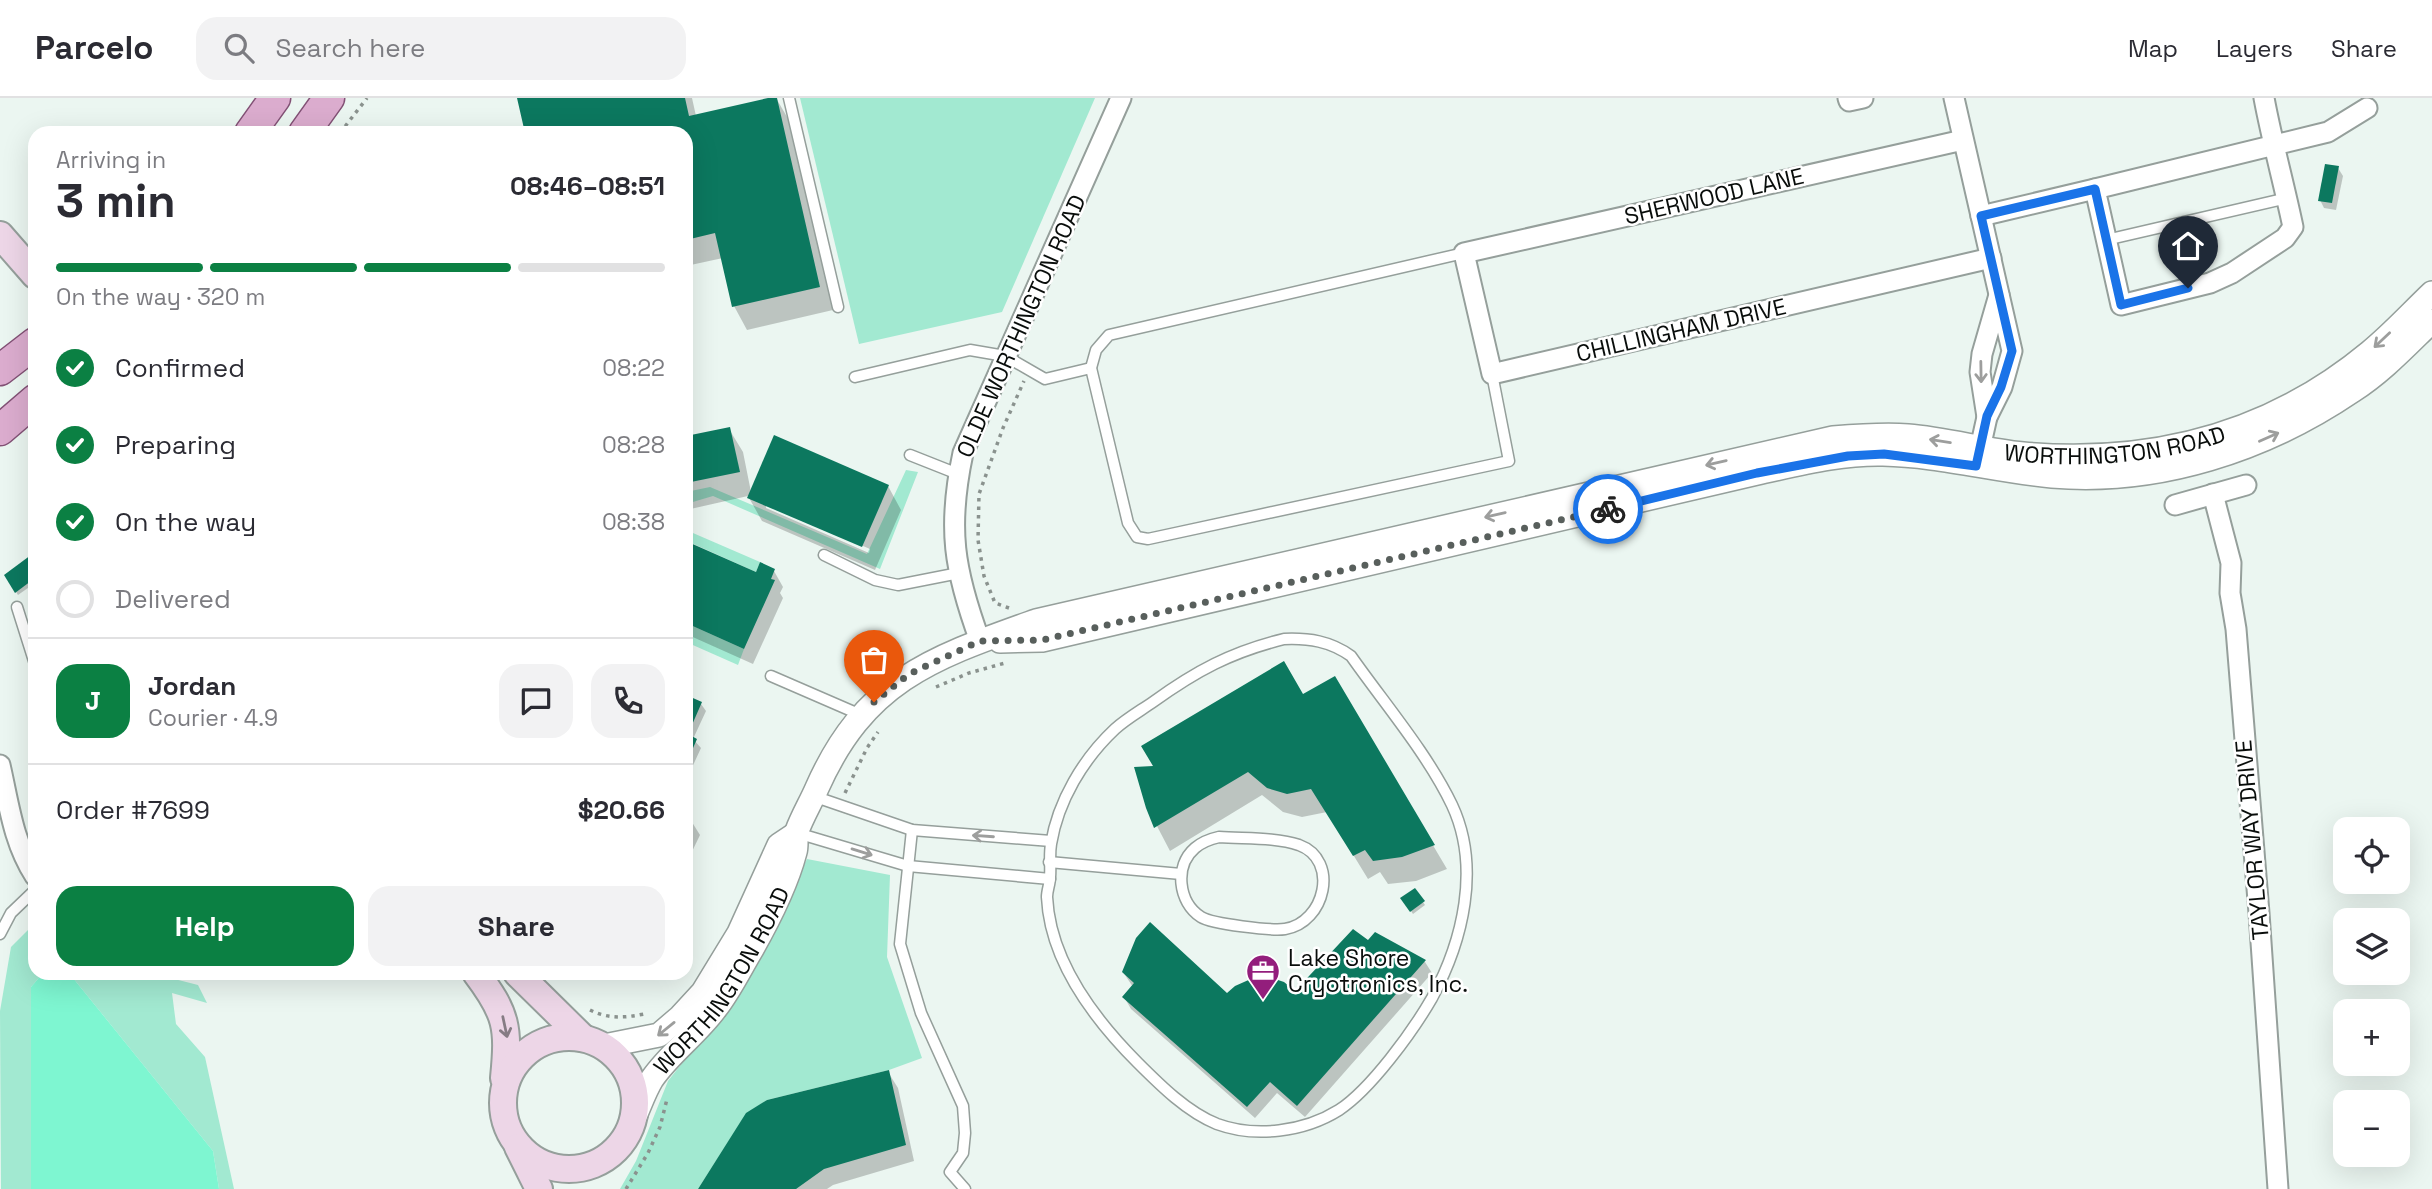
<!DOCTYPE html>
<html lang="en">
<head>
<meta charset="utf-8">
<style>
  :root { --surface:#fff; --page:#f2f2f3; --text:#2b2b33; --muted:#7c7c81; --line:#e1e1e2; --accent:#0b8043 }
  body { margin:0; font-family:"Space Grotesk",sans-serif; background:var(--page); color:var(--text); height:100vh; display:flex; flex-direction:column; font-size:26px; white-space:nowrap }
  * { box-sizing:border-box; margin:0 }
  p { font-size:23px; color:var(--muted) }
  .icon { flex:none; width:38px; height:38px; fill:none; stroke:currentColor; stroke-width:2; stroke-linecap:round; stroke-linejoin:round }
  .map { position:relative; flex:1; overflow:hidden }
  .side { position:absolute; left:28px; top:28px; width:665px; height:854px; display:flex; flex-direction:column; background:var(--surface); border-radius:21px; box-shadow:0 7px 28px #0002 }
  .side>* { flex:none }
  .tools { position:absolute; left:2333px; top:719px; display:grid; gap:14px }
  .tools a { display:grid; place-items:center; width:77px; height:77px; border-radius:14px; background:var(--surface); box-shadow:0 7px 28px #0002; font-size:35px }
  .pin { position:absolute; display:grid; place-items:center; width:60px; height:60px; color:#fff; margin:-72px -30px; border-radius:50% 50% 50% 0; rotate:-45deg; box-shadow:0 0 7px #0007 }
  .pin .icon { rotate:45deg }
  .courier { position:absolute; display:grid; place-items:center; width:70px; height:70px; margin:-35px; border:5px solid #1a73e8; border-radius:50%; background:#fff; color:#222; box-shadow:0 2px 9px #0007 }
  .headline em { font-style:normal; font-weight:600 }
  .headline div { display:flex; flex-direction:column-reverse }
  .headline { display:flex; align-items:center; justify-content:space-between; height:119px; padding:0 28px }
  h1 { font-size:46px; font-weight:600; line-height:52px }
  .bar { display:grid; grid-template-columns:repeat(4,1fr); gap:10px 7px; align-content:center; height:84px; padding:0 28px }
  .bar i { height:9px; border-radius:5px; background:var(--line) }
  .bar .selected { background:var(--accent) }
  .bar p { grid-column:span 4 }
  .line { display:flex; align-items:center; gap:18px; padding:0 28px; border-top:2px solid var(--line) }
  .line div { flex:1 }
  .round { display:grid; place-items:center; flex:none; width:74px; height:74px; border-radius:21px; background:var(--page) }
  ol { padding:0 28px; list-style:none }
  li { display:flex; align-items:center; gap:21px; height:77px }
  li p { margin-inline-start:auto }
  li .icon { padding:7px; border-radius:50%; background:var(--accent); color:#fff; stroke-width:4 }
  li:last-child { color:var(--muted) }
  li i { width:38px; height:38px; border:4px solid var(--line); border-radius:50% }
  .cta { display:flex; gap:14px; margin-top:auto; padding:14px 28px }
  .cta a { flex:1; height:80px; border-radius:21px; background:var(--accent); color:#fff; font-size:28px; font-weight:600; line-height:80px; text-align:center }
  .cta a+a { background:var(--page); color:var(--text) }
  header { display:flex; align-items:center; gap:42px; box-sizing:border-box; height:98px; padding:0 35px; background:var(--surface); border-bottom:2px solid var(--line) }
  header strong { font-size:33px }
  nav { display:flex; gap:38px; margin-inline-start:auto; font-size:24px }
  .search { width:490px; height:63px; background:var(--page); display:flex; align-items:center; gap:18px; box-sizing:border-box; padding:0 24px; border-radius:21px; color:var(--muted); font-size:26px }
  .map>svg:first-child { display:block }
  .green { fill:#a2e9d1 }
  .water { fill:#7ef6d1 }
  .shadow { fill:#0003; fill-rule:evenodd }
  .building { fill:#0c785f }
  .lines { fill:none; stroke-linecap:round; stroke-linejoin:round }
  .service-casing { stroke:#959f9b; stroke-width:13 }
  .minor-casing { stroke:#959f9b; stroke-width:23 }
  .tertiary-casing { stroke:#959f9b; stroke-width:26 }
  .secondary-casing { stroke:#959f9b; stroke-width:30 }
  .primary-casing { stroke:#825175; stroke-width:33 }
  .path { stroke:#8a928e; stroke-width:3.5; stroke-dasharray:3.5 5; stroke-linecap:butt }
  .service { stroke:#fff; stroke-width:10 }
  .minor { stroke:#fff; stroke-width:19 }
  .tertiary { stroke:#fff; stroke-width:23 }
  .secondary { stroke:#edd6e7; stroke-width:26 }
  .primary { stroke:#dbacce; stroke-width:30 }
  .oneway { stroke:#9d9e9d }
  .oneway2 { stroke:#867c84 }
  .done { stroke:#585f5c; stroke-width:7; stroke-dasharray:0 12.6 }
  .route { stroke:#1a73e8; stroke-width:9 }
  .labels { text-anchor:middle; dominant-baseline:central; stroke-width:5; stroke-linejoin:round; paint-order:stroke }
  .street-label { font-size:23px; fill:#090d0b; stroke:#fff }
  .poi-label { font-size:23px; fill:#090d0b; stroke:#fff; text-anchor:start }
</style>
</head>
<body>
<header>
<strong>Parcelo</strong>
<div class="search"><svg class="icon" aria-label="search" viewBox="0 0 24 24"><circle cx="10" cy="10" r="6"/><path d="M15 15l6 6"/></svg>Search here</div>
<nav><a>Map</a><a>Layers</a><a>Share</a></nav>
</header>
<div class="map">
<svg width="2432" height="1091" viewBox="0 0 2432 1091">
  <rect width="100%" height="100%" fill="#ebf6f1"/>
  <g class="green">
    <polygon points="800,0 1095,0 1002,214 859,246"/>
    <polygon points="906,372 918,374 880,471 713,398 686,406 686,394 710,389 867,456"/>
    <polygon points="686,432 760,464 756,474 689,444 686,449"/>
    <polygon points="686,525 744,551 738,567 686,544"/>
    <polygon points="807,761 890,777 887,859 922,960 889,972 767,1002 746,1016 698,1091 620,1091 636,1063 668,983 745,885"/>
    <polygon points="35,825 35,875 43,875 31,889 31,1091 1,1091 0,913 11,849"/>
    <polygon points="69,875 151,875 198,887 207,905 172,895 176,926 205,959 234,1091 219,1091 213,1053"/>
  </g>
  <polygon class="water" points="43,875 69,875 213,1053 219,1091 31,1091 31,889"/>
  <g class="shadow">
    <polygon points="519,0 692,0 696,18 776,0 790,24 833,212 747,232 734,208 723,160 686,168 686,35 527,35"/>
    <polygon points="2338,70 2343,78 2336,112 2324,110 2320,102"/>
    <path d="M729,331L743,354L751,394L888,388L901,412L875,472L762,423L748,398L686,412V340ZM766,406L870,451L869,455L766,410Z"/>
    <polygon points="686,454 757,476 774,473 783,489 780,495 783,500 753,566 686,536"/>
    <polygon points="35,456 35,485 18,497 6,478"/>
    <polygon points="1334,580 1447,771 1416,783 1388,786 1380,774 1368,781 1327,714 1302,719 1283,714 1262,697 1170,753 1147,709 1156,670 1302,599"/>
    <polygon points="686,599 701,606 706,613 693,641 701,650 689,676 686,674"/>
    <polygon points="686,719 690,721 700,737 686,766"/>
    <polygon points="1402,800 1423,804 1425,807 1413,816"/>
    <polygon points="1375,836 1425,864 1432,875 1305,1019 1277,995 1255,1020 1131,911 1124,899 1133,889 1123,874 1227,898 1295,896 1368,845"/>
    <polygon points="888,974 898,990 914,1063 833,1087 827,1091 700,1091"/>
  </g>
  <g class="building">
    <polygon points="517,0 685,0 689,18 768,0 777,0 820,189 732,209 715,135 686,142 686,35 525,35"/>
    <polygon points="2325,66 2339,68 2332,105 2318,103"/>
    <polygon points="730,329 740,374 686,385 686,338"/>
    <polygon points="774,337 889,387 862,449 747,400"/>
    <polygon points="688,444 756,474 760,464 775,471 771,481 775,482 744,551 686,525 686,449"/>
    <polygon points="35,454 35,480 15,495 4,477"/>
    <polygon points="1284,563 1303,596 1335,578 1435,747 1402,759 1373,763 1365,752 1353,758 1311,691 1287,696 1267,690 1248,674 1154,730 1146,710 1134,669 1153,668 1141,648"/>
    <polygon points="686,597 702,604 688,636 697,641 686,666"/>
    <polygon points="1415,790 1425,803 1410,814 1400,800"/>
    <polygon points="1150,824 1227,895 1235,888 1253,880 1272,880 1284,884 1295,893 1353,831 1368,842 1375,834 1426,862 1297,1008 1270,984 1247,1009 1122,899 1134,885 1122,874 1136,840"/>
    <polygon points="889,972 906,1047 824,1071 796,1091 698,1091 746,1015 767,1002"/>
  </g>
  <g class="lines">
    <g class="service-casing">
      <g id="service">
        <polyline points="789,0 838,209"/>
        <polyline points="2106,142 2287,100"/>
        <polyline points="1464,155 1109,237 1096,252 1091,270 1128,425 1137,439 1148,441 1509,363 1492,276"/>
        <polyline points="855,279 970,252 1005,258 1045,281 1091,270"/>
        <polyline points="910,357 958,376"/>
        <polyline points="824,457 875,482 898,487 959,475"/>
        <polyline points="17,509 35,566"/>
        <path d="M1284,541C1309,540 1330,543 1351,558C1384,605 1427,655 1452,707C1481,769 1463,843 1432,900C1413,933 1371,991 1339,1012C1304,1034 1255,1040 1217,1026C1187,1014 1160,987 1138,965C1094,921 1050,864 1047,799C1047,792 1050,786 1050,779C1051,768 1049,758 1051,746C1058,703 1083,661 1115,631C1126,621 1140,613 1153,604C1196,573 1231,554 1284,541Z"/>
        <polyline points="771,578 861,617"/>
        <polyline points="813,698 912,732 1051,743"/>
        <polyline points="912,732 900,846 921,915 963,1008 965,1035 963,1055 950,1074 965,1091"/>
        <polyline points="797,735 908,768 1050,781"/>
        <path d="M1219,739C1244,741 1275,739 1299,747C1340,762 1325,825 1285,831C1272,833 1212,826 1201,819C1178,804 1174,768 1195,750C1202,744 1210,741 1219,739Z"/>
        <polyline points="1049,764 1181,776"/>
        <polyline points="0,836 11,815 35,792"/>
      </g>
    </g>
    <g class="minor-casing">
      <g id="minor">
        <polyline points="1848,0 1849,3 1863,0"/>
        <polyline points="1954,0 2012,253 2002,289 1987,319 1977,364"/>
        <path d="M2264,0C2272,43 2284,86 2293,129L2285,140L2232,175L2210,185L2121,207L2095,91L2328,34L2367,10"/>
        <polyline points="1963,42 1464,155 1492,276 1991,160"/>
        <polyline points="1981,118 2095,91"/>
        <polyline points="1987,319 1980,274 1982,256 1999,197"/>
        <polyline points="2213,396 2231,465 2230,495 2236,531 2259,815 2278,1091"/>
        <polyline points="2175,407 2246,387"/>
        <path d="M980,543C954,472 947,430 963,355L1121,0"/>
        <path d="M0,667C9,706 13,744 35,778"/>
      </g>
    </g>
    <g class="tertiary-casing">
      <g id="tertiary">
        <path d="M1000,543L1042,542L1757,375C1799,366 1841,355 1883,356C1939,357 1996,373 2052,378C2158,387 2265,352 2352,293C2382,274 2407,247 2432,223"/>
        <polyline points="604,948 659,937 680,919 703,894 739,835 779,747 797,735"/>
        <path id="s1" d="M632,1025C639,1010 644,994 652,981C670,955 697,936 716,910C730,892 740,871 752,851C769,821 786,788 795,754C797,748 795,740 797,733C802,719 811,704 817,690C865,582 932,560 1036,523L1833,340C1858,338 1883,336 1908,338C1946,341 1984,352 2023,356C2152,367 2270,337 2370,254C2392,236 2411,215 2432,195"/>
      </g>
    </g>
    <g class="secondary-casing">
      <g id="secondary">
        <polyline points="0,137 35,177"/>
        <path d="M476,875C507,916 509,929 504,980"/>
        <polyline points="517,875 583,940"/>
        <circle cx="569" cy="1005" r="66"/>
        <polyline points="518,1049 539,1091"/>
      </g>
    </g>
    <g class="primary-casing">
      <g id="primary">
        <polyline points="250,35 275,0"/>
        <polyline points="304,35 329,0"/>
        <polyline points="0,272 35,245"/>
        <polyline points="0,332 35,302"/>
      </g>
    </g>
    <g class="path">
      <polyline points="340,35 367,0"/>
      <polyline points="1009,510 995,505 984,478 978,442 979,396 1003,330 1024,283"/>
      <polyline points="936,589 969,575 1005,565"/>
      <polyline points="845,695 867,650 878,634"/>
      <path d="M590,912C608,921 624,920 644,916V919"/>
      <polyline points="626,1091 648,1055 660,1029 667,1001"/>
    </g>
    <use href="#service" class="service"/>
    <use href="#minor" class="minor"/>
    <use href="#tertiary" class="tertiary"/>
    <use href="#secondary" class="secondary"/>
    <use href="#primary" class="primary"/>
  </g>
  <defs><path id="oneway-shaft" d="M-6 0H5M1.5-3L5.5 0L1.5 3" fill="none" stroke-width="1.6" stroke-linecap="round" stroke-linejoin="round" transform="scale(1.75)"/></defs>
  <g class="oneway">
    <use href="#oneway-shaft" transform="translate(2382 242) rotate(137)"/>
    <use href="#oneway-shaft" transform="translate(1981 274) rotate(89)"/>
    <use href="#oneway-shaft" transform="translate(2269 339) rotate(-24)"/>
    <use href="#oneway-shaft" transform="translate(1940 343) rotate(-171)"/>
    <use href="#oneway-shaft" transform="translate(1716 365) rotate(167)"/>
    <use href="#oneway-shaft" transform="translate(1495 417) rotate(167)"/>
    <use href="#oneway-shaft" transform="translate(983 738) rotate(-176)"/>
    <use href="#oneway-shaft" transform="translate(862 754) rotate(17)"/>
    <use href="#oneway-shaft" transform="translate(666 931) rotate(141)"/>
  </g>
  <use class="oneway2" href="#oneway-shaft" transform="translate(505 929) rotate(78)"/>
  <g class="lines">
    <polyline class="done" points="874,604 909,576 980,543 1042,542 1608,411"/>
    <polyline class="route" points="1608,411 1757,375 1848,358 1884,356 1976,368 1987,318 2001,289 2012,253 1981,118 2095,91 2121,207 2188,190"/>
  </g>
  <defs>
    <g id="office-pin" transform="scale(1.75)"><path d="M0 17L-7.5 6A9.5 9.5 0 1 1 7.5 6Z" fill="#931e7c" stroke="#fff"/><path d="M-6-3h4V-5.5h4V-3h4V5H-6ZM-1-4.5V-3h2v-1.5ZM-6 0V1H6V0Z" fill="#fff"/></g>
  </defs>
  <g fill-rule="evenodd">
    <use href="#office-pin" x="1263" y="873"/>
  </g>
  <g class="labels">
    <g class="street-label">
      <text transform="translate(1714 98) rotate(-13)">SHERWOOD LANE</text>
      <text transform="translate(1021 228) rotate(-66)">OLDE WORTHINGTON ROAD</text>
      <text transform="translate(1681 232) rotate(-13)">CHILLINGHAM DRIVE</text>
      <text stroke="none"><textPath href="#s1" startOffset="1776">WORTHINGTON ROAD</textPath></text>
      <text transform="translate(2252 742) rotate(-95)">TAYLOR WAY DRIVE</text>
      <text stroke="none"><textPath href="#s1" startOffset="170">WORTHINGTON ROAD</textPath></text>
    </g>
    <g class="poi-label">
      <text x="1288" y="860">Lake Shore<tspan x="1288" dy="26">Cryotronics, Inc.</tspan></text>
    </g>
  </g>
</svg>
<div class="tools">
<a><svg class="icon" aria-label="locate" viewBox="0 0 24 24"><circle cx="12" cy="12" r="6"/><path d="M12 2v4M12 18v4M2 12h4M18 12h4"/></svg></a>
<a><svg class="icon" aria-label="layers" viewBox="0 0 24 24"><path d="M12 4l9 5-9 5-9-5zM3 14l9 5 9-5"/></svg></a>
<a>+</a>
<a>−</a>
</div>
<div class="pin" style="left:874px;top:604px;background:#ea580c"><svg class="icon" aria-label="bag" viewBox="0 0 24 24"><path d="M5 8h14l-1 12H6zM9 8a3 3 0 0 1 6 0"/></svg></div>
<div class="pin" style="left:2188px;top:190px;background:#1f2937"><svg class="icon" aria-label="home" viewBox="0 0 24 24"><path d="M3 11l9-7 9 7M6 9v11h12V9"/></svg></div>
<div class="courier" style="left:1608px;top:411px"><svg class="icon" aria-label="bike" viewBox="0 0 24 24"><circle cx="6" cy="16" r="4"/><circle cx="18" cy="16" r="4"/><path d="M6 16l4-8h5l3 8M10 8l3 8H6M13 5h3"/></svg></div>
<section class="side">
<div class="headline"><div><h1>3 min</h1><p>Arriving in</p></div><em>08:46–08:51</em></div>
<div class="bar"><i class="selected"></i><i class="selected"></i><i class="selected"></i><i></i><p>On the way · 320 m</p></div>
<ol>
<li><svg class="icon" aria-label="check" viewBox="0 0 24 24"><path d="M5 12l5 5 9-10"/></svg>Confirmed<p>08:22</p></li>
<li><svg class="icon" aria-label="check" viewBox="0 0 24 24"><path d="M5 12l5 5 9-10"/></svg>Preparing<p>08:28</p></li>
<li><svg class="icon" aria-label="check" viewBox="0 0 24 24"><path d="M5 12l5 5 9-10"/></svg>On the way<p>08:38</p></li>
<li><i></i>Delivered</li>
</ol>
<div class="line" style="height:126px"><b class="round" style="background:var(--accent);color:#fff">J</b><div><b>Jordan</b><p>Courier · 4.9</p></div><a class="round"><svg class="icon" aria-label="chat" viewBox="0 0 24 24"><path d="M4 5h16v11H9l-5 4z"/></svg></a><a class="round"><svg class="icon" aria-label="phone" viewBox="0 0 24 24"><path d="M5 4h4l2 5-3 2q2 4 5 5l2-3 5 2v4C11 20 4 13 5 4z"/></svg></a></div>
<div class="line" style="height:91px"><div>Order #7699</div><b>$20.66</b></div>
<div class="cta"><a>Help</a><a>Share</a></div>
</section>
</div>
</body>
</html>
